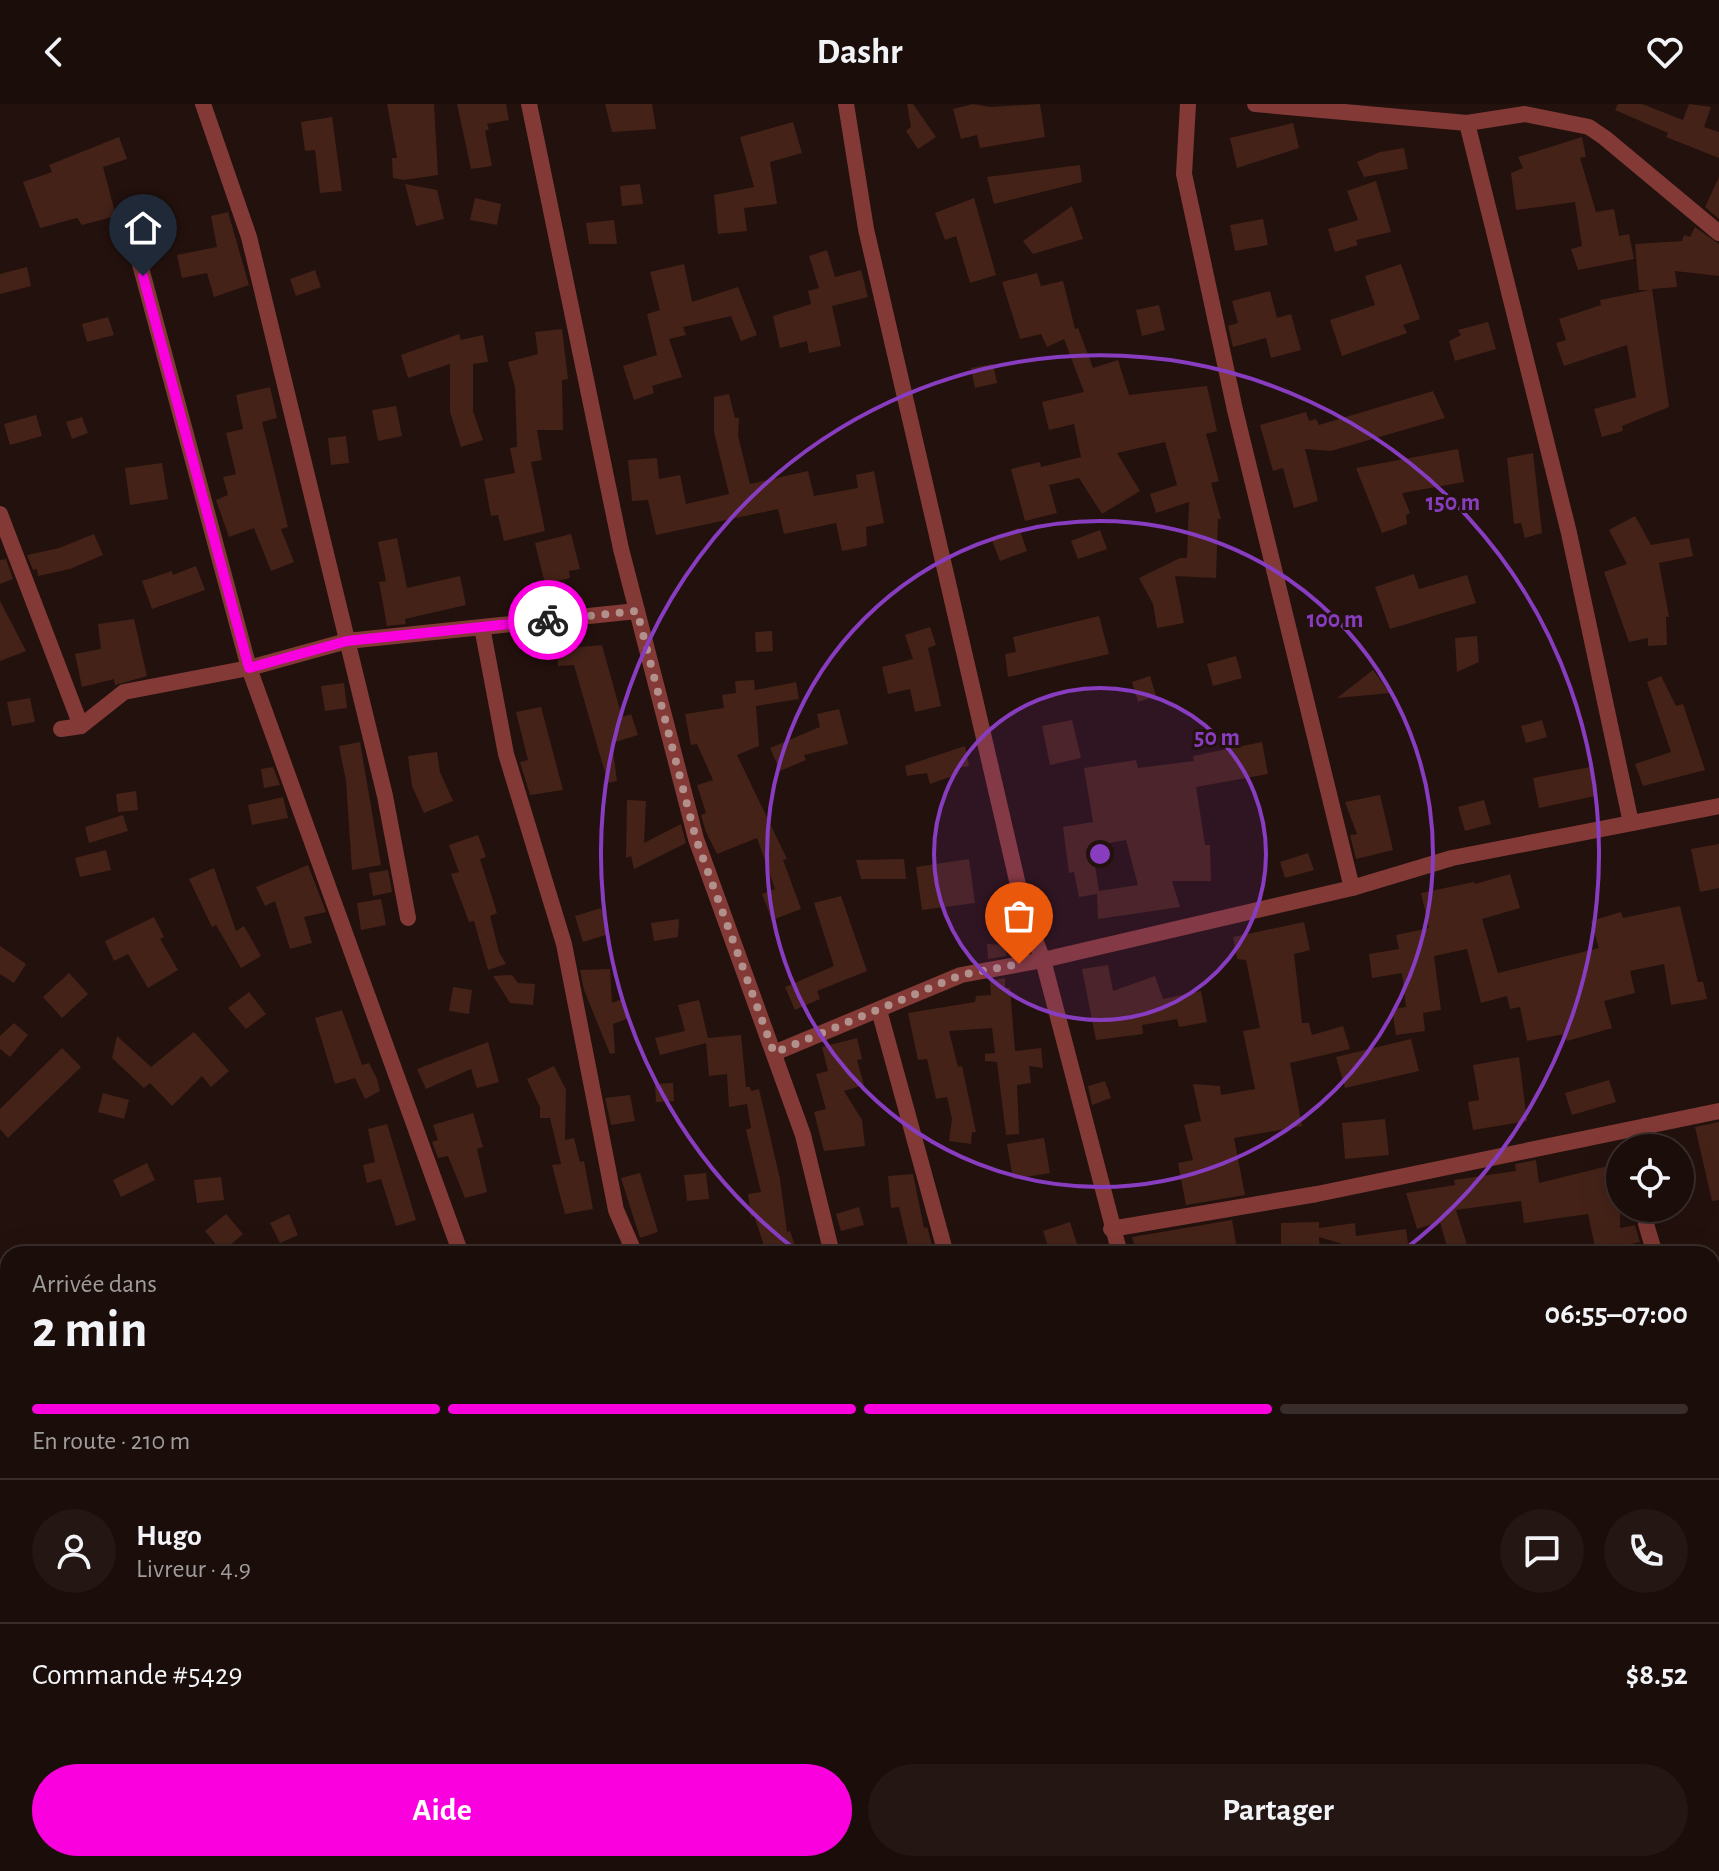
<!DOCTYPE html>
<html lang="fr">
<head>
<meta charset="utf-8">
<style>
  :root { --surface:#1a0d0a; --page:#231613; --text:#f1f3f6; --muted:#9f9c9c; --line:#382d2b; --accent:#fa00de }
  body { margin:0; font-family:"Alegreya Sans",sans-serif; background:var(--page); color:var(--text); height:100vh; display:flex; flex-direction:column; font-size:30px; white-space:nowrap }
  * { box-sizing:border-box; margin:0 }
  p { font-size:26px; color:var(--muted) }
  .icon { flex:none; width:44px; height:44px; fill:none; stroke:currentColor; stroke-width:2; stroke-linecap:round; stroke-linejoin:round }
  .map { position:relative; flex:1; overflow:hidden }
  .drawer { position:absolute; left:0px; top:1142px; width:1720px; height:626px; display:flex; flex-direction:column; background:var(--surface); border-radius:24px 24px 0 0; box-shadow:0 8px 32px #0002,0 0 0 2px var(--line) }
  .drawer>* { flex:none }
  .fabs { position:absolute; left:1606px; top:1030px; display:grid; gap:16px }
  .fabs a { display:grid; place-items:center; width:88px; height:88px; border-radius:50%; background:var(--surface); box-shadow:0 8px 32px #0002,0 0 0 2px var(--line); font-size:40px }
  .pin { position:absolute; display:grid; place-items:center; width:68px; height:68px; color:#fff; margin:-82px -34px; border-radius:50% 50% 50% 0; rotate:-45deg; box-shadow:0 0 8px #0007 }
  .pin .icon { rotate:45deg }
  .courier { position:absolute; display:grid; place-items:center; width:80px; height:80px; margin:-40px; border:6px solid #fa00de; border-radius:50%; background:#fff; color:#222; box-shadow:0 2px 10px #0007 }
  .head em { font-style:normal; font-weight:700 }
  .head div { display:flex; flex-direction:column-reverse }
  .head { display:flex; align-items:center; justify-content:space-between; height:136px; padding:0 32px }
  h1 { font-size:52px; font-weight:700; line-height:60px }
  .bar { display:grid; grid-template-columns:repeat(4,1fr); gap:12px 8px; align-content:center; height:96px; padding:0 32px }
  .bar i { height:10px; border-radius:6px; background:var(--line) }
  .bar .on { background:var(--accent) }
  .bar p { grid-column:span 4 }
  .line { display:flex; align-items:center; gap:20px; padding:0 32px; border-top:2px solid var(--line) }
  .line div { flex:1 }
  .round { display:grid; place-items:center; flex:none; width:84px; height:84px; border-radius:42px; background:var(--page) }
  .cta { display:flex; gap:16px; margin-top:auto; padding:16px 32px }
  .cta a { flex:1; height:92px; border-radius:48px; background:var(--accent); color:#fff; font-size:32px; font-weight:700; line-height:92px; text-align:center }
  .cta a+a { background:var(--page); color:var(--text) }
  header { display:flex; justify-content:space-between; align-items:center; height:104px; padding:0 32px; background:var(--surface); font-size:36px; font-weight:700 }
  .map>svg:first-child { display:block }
  .building { fill:#442218; fill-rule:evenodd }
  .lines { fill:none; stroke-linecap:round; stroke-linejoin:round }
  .street { stroke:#833a36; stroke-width:16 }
  .done { stroke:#b2908b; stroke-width:8; stroke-dasharray:0 14.4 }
  .route { stroke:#fa00de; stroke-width:10 }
  .ring { fill:none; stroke:#883dc1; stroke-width:4 }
  .centre { fill:#883dc1; stroke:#23110d; stroke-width:4 }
  .ring-label { font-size:24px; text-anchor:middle; font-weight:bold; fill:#883dc1; stroke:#23110d; stroke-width:6; stroke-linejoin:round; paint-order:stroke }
</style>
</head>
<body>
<header><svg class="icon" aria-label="back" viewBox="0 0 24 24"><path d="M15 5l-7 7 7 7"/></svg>Dashr<svg class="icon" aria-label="heart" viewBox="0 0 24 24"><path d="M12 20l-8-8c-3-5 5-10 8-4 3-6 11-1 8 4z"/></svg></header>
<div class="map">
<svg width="1719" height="1767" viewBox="0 0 1719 1767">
  <rect width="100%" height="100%" fill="#23110d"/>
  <g class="building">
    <polygon points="387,0 434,0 438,71 404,76 393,74 392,54 397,54"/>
    <polygon points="457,0 506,0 509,16 487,20 489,25 485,27 492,62 471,65"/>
    <polygon points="605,0 652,0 656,25 612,28"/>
    <polygon points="907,0 913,0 936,33 918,45 906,27 911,23"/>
    <polygon points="973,0 990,3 1040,0 1045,33 980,44 977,31 961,35 953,5"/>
    <polygon points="1618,0 1642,0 1683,16 1689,0 1711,3 1704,23 1719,28 1719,54 1666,33 1668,29 1615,6"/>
    <polygon points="332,13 342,87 320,89 315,46 305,47 301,18"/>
    <polygon points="793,18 802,49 770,58 777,100 744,104 747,127 718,130 714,91 754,83 740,33"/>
    <polygon points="1293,19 1299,44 1237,64 1230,34"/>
    <polygon points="119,33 127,55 103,63 116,112 82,121 77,114 40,124 23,78 52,68 49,61"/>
    <polygon points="1582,33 1586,53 1580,54 1596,108 1614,105 1619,132 1629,130 1634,155 1578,166 1571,145 1582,142 1575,98 1516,106 1511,69 1523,64 1518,53"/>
    <polygon points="1404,44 1408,65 1364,73 1357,58 1380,48"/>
    <polygon points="1080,61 1082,78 994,100 987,73"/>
    <polygon points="1719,73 1719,115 1705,103"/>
    <polygon points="1376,77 1391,128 1356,136 1358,141 1335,148 1328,125 1358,116 1347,87"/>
    <polygon points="405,80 437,86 444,115 416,122"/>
    <polygon points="640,80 643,100 622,102 620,82"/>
    <polygon points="475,94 501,100 497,121 470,116"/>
    <polygon points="974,94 996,171 970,179 956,132 945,136 935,109"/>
    <polygon points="1072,102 1083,135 1033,150 1023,137"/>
    <polygon points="228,108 249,181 214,193 207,169 182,174 177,151 217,143 211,112"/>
    <polygon points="1263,115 1268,141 1235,147 1230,121"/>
    <polygon points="614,116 617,140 589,140 586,119"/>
    <polygon points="1695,123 1719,140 1719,172 1675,167 1677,183 1652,185 1669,303 1622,322 1623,327 1602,333 1594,305 1636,293 1627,241 1564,262 1556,239 1566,236 1559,215 1601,201 1600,196 1650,186 1639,186 1635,140 1682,137 1684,131 1690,133"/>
    <polygon points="827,146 835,173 861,166 868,193 832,202 841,242 809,249 807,237 780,244 773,212 811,200 808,187 819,184 809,152"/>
    <polygon points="684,160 692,198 738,183 757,231 741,237 731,212 683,223 686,231 669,235 682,273 652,282 654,289 634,296 623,262 657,251 647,210 660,206 662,214 650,168"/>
    <polygon points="1401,160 1420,215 1403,221 1407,229 1342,252 1330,216 1375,201 1365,172"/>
    <polygon points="27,163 31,182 0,190 0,170"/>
    <polygon points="315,166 321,183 296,192 290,175"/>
    <polygon points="1037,169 1041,182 1063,177 1075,225 1078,224 1093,264 1118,256 1129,291 1207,282 1217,327 1206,330 1219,377 1211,379 1221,415 1218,415 1216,474 1175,472 1184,519 1157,524 1153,500 1139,474 1180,454 1187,454 1189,398 1156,409 1150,390 1177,381 1165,338 1117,349 1140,387 1102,410 1079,374 1049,381 1057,409 1025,417 1011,365 1040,358 1041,363 1081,353 1074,320 1049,326 1042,298 1084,288 1064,235 1047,243 1041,230 1020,235 1002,178"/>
    <polygon points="1270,187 1277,214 1291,210 1301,246 1271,254 1266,234 1233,243 1228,222 1238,219 1232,197"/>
    <polygon points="1159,201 1165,226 1142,232 1136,206"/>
    <polygon points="108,213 114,231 87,238 82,220"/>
    <polygon points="1488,218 1496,245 1455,257 1449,237 1461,231 1458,226"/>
    <polygon points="562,225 568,275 562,276 563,326 537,326 542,356 531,358 545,427 504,437 498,411 491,412 484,375 515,369 510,344 517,343 515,283 508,258 538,250 535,228"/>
    <polygon points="459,230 461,236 483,231 488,258 473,260 473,307 483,336 461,343 450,308 450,260 408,274 401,251"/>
    <polygon points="993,260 997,279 975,284 971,264"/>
    <polygon points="270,283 277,314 262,318 288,423 281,425 294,458 271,467 254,424 229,433 216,396 228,391 223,373 236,370 226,329 243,325 236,291"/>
    <polygon points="1433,287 1445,314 1331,347 1305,345 1318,397 1294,404 1283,364 1273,367 1260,321 1306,308 1309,317 1316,315 1319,321"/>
    <polygon points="729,290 735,314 739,314 738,332 750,380 808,367 814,392 858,384 856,371 874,367 884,419 866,423 867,442 842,447 836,419 784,430 778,405 656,431 648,396 632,397 628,356 657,354 659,375 680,371 686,400 729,390 714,328 714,293"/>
    <polygon points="396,302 402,332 378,337 372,306"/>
    <polygon points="36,311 42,332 10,341 4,320"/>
    <polygon points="82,313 88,329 72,335 66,318"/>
    <polygon points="346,332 349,359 331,361 328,334"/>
    <polygon points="1458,345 1464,378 1402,389 1410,409 1406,411 1407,420 1382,429 1356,364"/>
    <polygon points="1533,349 1542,429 1525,434 1521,419 1514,420 1507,354"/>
    <polygon points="162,359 168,395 130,401 125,364"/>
    <polygon points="1635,412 1651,441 1689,434 1693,452 1659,459 1669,513 1666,513 1667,541 1648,542 1648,534 1629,538 1604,468 1627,460 1609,426"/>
    <polygon points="1019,424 1027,447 1000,457 991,434"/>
    <polygon points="1100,426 1107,445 1078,455 1071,437"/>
    <polygon points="94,430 103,451 70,465 38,472 37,465 33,466 27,451 59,444"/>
    <polygon points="571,430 580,465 569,467 570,474 545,480 535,439"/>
    <polygon points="397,434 407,484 460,472 466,501 405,515 406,520 387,522 379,478 386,477 378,438"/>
    <polygon points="6,455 13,475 0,480 0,456"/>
    <polygon points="196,462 205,486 152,505 142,477 172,467 173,471"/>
    <polygon points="1414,470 1419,485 1467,471 1476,499 1390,525 1375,483"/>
    <polygon points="0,497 26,547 0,557"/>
    <polygon points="1099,512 1109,550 1008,573 1005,550 1016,548 1013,533"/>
    <polygon points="134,515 147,572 115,581 114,575 82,583 75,550 101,545 98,520"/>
    <polygon points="930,523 936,541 928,544 941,602 915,608 910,585 888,590 882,563 913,555 905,531"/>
    <polygon points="772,527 773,547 756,548 755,528"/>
    <polygon points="1477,532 1479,558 1457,568 1455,534"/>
    <polygon points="602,541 622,613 631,610 638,631 612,639 617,677 608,679 574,561 558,562 557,545"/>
    <polygon points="1236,552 1242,574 1213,582 1207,560"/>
    <polygon points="1373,566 1390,589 1337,594"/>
    <polygon points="1150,572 1156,592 1138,598 1132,578"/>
    <polygon points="1661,572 1676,602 1683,600 1705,666 1643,682 1635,660 1671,648 1647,578"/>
    <polygon points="754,576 755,586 796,578 799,595 756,602 759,642 737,651 787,755 783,756 801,805 772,816 762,790 775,785 757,734 717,750 706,728 701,711 706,709 697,681 713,676 697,640 691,641 685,610 724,604 722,591 736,589 735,577"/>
    <polygon points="344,579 347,604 325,607 321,582"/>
    <polygon points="30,594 35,618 12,622 7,598"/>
    <polygon points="541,603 563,686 530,691 520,658 528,656 516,608"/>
    <polygon points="839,605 848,640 804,651 806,656 780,667 770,644 820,623 817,610"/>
    <polygon points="1072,616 1081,654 1050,661 1042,622"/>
    <polygon points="1542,616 1547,633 1526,639 1521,622"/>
    <polygon points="360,638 381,761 352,766 346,677 339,642"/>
    <path d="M1262,638L1268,670L1196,683L1205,741H1210L1211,777H1172L1180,803L1098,815L1097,790L1079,793L1074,768L1069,769L1063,723L1093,718L1084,664L1136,656L1138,664L1194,657L1193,652ZM1126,736L1138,781L1099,787L1092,742Z"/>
    <polygon points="965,642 969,662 956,664 958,670 930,680 927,669 907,672 905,662"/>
    <polygon points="437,648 440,668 453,697 424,709 412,682 408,652"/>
    <polygon points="273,663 280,681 264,684 261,665"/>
    <polygon points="1590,663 1595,692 1539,704 1533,674"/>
    <polygon points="136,687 138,706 118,708 116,690"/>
    <polygon points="1380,691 1393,746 1356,755 1350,731 1357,730 1345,698"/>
    <polygon points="283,693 288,714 252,721 248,701"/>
    <polygon points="627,696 646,697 644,739 681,720 686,739 634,765 631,752 626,754"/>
    <polygon points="1484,696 1491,720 1465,727 1458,703"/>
    <polygon points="123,711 128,727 89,739 85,723"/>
    <polygon points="478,731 486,753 480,755 497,809 490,812 499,848 506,860 488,866 474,817 469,818 451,770 459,768 449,741"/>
    <polygon points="1719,740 1719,784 1700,788 1691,745"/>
    <polygon points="106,746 111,766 80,773 75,754"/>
    <polygon points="1308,749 1314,766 1285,774 1280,758"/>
    <polygon points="904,755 906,775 861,775 856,756"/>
    <polygon points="969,755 975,799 922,806 916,763"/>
    <polygon points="308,761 326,808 304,813 312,839 290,845 275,797 265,802 256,783"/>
    <polygon points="214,764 236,827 244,822 261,852 241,864 216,821 212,823 189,775"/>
    <polygon points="388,766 392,788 373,792 369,769"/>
    <polygon points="1510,770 1520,804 1482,815 1498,869 1599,844 1591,817 1621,808 1623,814 1680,802 1698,878 1703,878 1707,895 1671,901 1664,860 1630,867 1635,889 1604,897 1612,924 1567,937 1565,930 1527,937 1520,903 1510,905 1507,892 1481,899 1467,845 1434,852 1441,906 1423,909 1425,927 1396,931 1392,905 1406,903 1402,869 1372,874 1369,850 1399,845 1396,831 1429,824 1421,789 1474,778 1475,780"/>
    <polygon points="841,792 867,867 817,887 820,895 795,906 785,883 834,862 814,799"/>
    <polygon points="381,795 386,821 361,826 357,799"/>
    <polygon points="601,804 609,830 583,838 575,812"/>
    <polygon points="154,813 164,833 160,835 178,866 148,884 128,850 114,857 105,837"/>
    <polygon points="679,815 678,833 654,837 651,819"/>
    <polygon points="1304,818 1310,846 1294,850 1302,919 1309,919 1312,931 1343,922 1350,945 1290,959 1302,1022 1234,1034 1245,1091 1186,1101 1178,1059 1193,1056 1184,1021 1201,1017 1193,980 1220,982 1221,991 1255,985 1243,927 1260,924 1246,856 1237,855 1233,833"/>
    <polygon points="987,840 1007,841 1006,852 988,855"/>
    <polygon points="0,842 26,860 14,879 0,870"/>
    <polygon points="1108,861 1113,887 1155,872 1163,895 1201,887 1207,918 1179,923 1177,915 1142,921 1143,930 1096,936 1082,865"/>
    <polygon points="610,865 612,899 622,895 629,914 613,920 615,949 610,950 584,886 580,866"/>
    <polygon points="69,869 88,890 62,914 43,893"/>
    <polygon points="512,871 518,879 535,880 533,901 510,899 493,872"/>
    <polygon points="1005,874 1005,884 1010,884 1015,947 1041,944 1043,964 1029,962 1031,979 1017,981 1019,1030 1006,1031 997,958 985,957 985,950 995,949 992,924 949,927 958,963 962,962 976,1028 972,1028 971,1040 949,1037 952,1015 947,993 936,995 927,955 918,956 908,909 975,898 976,892 991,891 990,877"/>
    <polygon points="453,883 472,886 469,910 449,907"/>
    <polygon points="249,888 266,910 246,925 228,904"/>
    <polygon points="699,896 708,934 741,931 746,983 750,983 751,987 759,985 780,1075 787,1128 790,1127 798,1150 767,1150 754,1112 751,1113 748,1090 761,1088 746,1026 751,1024 747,1000 729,1003 727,970 709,972 706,939 660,951 655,934 685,927 678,901"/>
    <polygon points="342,906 362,961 369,959 377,975 380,987 365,995 355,974 335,980 315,914"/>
    <polygon points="14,919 28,931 10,953 0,945 0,932"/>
    <polygon points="194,928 229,967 211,983 202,972 172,1002 150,979 144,984 112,954 117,932 151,963"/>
    <polygon points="857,934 862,955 857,956 864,981 844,987 862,1016 865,1042 824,1047 814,1008 826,1005 816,970 828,967 822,943"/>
    <polygon points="1411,935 1419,967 1345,984 1336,953"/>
    <polygon points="488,938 499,978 477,984 471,965 426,985 417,965"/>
    <polygon points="62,944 81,963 8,1034 0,1025 0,1005"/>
    <polygon points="1519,953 1527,1017 1473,1026 1468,998 1479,996 1473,961"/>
    <polygon points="554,962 566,986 565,1036 574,1034 580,1058 584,1057 593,1105 565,1110 552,1061 561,1060 550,1014 540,1014 540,1003 527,975"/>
    <polygon points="1609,976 1616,998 1572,1011 1565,989"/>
    <polygon points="1105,977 1111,994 1092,1001 1088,982"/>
    <polygon points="673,979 674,997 656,998 655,980"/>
    <polygon points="103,989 129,996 124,1015 98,1008"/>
    <polygon points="630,991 635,1017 611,1021 605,994"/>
    <polygon points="473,1009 483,1043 477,1045 487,1088 465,1094 448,1052 438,1054 432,1038 438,1036 433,1021"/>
    <polygon points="1385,1015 1389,1051 1345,1055 1342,1019"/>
    <polygon points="1719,1018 1719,1096 1712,1097 1695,1023"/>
    <polygon points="387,1020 416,1116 396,1122 381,1075 367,1079 363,1061 375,1058 368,1025"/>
    <polygon points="1044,1034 1050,1069 1013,1075 1007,1040"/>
    <polygon points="1536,1056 1539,1079 1616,1060 1620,1078 1620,1124 1635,1121 1640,1138 1596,1148 1588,1110 1524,1119 1521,1097 1456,1106 1470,1150 1449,1150 1440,1118 1417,1125 1406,1089 1455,1081 1454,1076 1516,1067 1515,1060"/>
    <polygon points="147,1059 155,1076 121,1093 113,1076"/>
    <polygon points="640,1069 658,1128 640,1134 621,1074"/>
    <polygon points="706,1069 709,1095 687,1097 684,1071"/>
    <polygon points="913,1070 924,1124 927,1123 932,1141 909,1146 899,1103 891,1104 888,1072"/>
    <polygon points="221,1073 224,1096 197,1099 194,1076"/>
    <polygon points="859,1103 864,1121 841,1127 836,1110"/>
    <polygon points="226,1110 243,1130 222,1148 205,1127"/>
    <polygon points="289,1110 298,1131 280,1139 270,1119"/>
    <polygon points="1232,1116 1238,1150 1137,1150 1132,1133"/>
    <polygon points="1070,1118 1077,1140 1050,1148 1043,1127"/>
    <polygon points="1319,1118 1319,1124 1355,1119 1356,1132 1406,1125 1409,1147 1376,1150 1319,1133 1320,1150 1281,1150 1281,1119"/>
  </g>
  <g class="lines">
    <g class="street">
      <polyline points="203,0 249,133 385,692 408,814"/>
      <polyline points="529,0 621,445 696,735 803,1031 832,1150"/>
      <polyline points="846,0 866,125 1025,811 1043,856 1120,1150"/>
      <polyline points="1188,0 1184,70 1235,306 1352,784"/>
      <polyline points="1255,0 1467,19 1525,10 1589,23 1605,34 1719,129"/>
      <polyline points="1467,19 1569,429 1631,719"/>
      <polyline points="127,112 249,564 461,1150"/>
      <polyline points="0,410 81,622"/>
      <polyline points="482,523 506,650 564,840 616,1106 635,1150"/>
      <polyline points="61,625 81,622 124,588 249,564 347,537 637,507"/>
      <polyline points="879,906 946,1150"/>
      <polyline points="774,949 961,871 1043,856 1352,784 1452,754 1719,702"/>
      <polyline points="1646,1044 1646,1022"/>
      <polyline points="1646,1104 1646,1120 1655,1150"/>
      <polyline points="1111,1125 1317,1090 1719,1007"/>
      <polyline points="1712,1374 1719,1406"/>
      <polyline points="316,1760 319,1767"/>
      <polyline points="1699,1760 1715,1767"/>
    </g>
  </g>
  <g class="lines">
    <polyline class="done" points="548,516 637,507 696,735 774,949 961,871 1019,860"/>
    <polyline class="route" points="143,172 249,564 347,537 548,516"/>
  </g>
  <circle cx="1100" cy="750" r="166" fill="#883dc1" fill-opacity=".12"/>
  <g class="ring">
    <circle cx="1100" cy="750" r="166"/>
    <circle cx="1100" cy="750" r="333"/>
    <path d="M800 1149A499 499 0 1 1 1400 1149"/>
  </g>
  <circle cx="1100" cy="750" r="12" class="centre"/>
  <g class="ring-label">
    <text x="1453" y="406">150 m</text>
    <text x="1335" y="523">100 m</text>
    <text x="1217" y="641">50 m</text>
  </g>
</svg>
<div class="fabs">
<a><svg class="icon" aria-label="locate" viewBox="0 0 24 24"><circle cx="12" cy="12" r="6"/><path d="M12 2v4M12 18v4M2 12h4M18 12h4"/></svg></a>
</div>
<div class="pin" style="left:1019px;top:860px;background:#ea580c"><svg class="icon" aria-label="bag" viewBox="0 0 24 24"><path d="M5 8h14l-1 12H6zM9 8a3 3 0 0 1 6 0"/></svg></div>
<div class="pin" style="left:143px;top:172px;background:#1f2937"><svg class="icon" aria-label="home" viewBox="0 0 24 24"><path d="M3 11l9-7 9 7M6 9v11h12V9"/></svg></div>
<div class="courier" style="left:548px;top:516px"><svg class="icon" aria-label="bike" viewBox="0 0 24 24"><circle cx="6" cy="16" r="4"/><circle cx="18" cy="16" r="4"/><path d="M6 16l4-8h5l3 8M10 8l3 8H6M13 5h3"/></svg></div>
<section class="drawer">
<div class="head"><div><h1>2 min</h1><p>Arrivée dans</p></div><em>06:55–07:00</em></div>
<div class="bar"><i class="on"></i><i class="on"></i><i class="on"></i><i></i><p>En route · 210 m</p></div>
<div class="line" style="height:144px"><a class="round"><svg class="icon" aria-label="person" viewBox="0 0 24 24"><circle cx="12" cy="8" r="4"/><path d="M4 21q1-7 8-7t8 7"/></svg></a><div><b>Hugo</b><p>Livreur · 4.9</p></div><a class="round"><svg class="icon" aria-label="chat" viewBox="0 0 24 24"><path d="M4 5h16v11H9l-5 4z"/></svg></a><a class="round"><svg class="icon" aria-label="phone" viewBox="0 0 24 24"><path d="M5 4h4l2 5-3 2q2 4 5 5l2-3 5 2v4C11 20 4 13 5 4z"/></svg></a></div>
<div class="line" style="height:104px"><div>Commande #5429</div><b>$8.52</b></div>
<div class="cta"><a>Aide</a><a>Partager</a></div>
</section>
</div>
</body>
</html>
